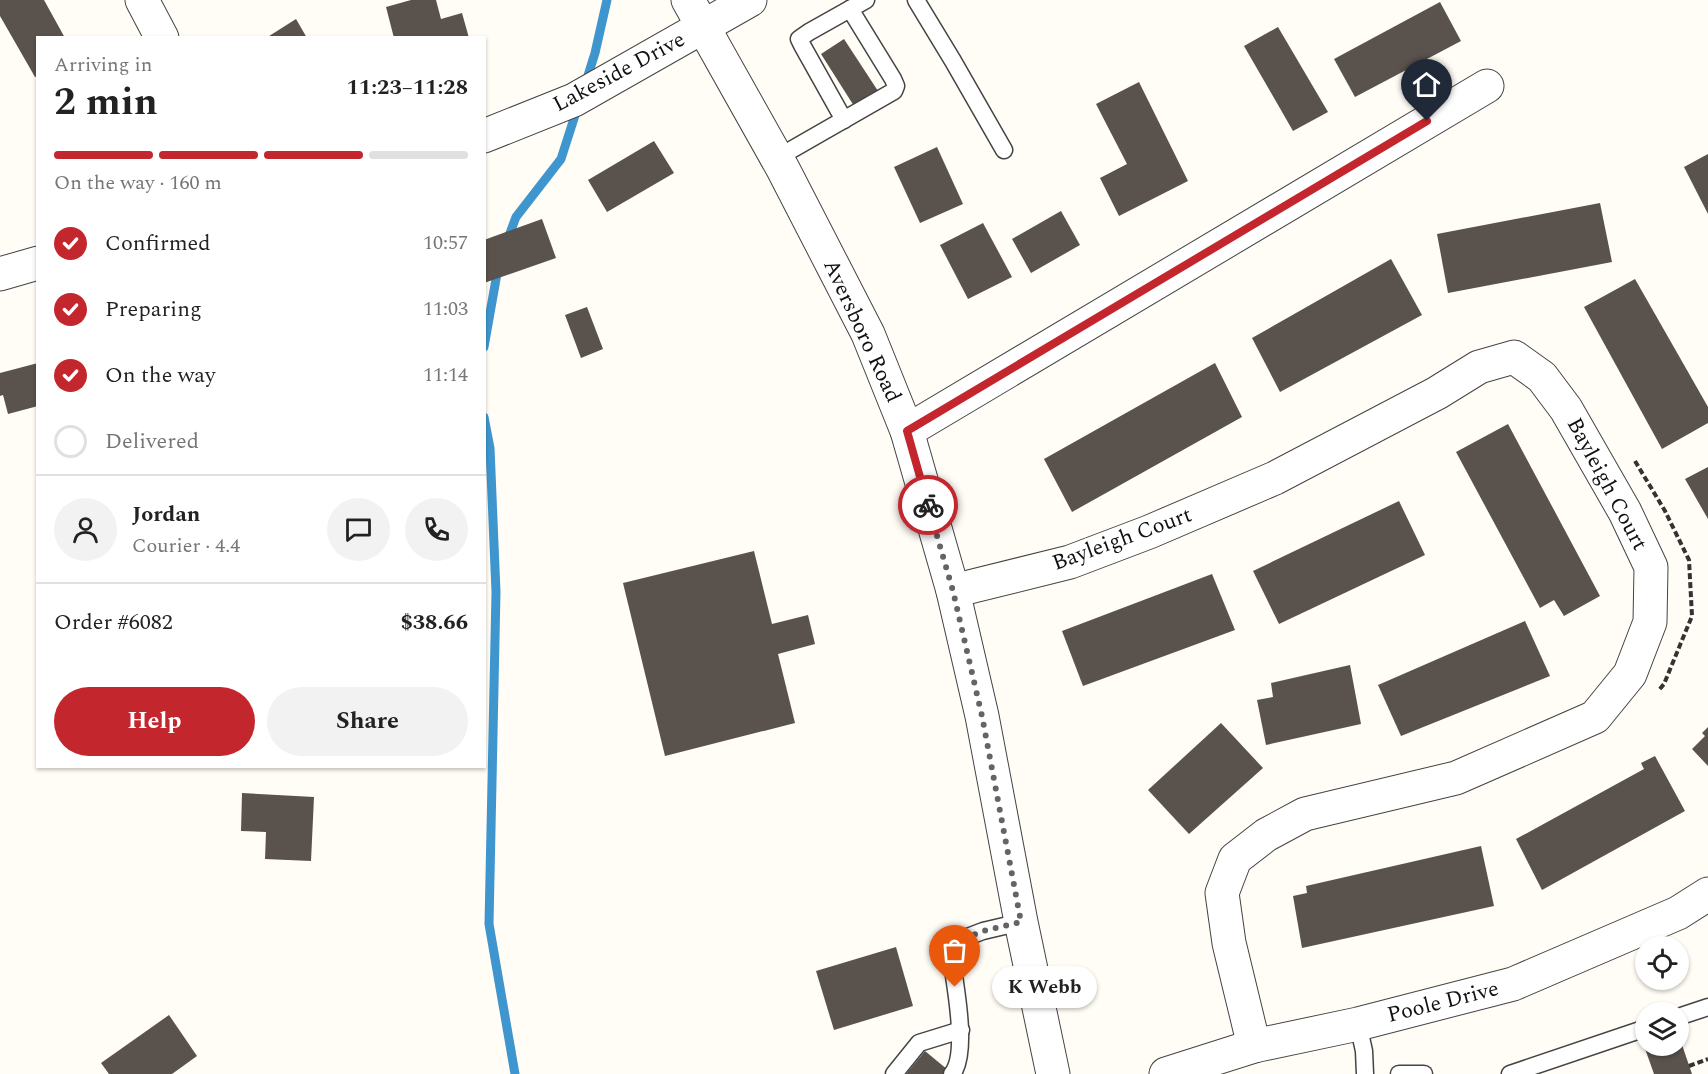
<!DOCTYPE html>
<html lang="en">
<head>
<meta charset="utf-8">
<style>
  :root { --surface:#fff; --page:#f2f2f2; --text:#222; --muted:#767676; --line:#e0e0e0; --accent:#c4262e }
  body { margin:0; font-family:Spectral,serif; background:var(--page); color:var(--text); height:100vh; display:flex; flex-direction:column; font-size:22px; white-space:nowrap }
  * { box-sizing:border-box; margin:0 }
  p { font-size:20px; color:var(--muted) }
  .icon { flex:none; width:33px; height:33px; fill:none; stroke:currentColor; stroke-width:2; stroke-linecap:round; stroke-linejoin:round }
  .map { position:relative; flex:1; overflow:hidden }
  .sheet { position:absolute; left:36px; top:36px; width:450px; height:732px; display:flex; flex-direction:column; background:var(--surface); border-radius:0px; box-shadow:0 2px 4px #0004 }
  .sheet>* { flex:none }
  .fabs { position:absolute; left:1635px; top:936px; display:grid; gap:12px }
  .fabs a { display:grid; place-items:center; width:54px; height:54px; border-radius:50%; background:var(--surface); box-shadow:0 2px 4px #0004; font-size:30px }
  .pin { position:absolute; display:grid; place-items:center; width:51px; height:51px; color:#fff; margin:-62px -26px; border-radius:50% 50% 50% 0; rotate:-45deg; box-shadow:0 0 6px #0007 }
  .pin .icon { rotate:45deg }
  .courier { position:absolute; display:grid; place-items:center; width:60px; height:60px; margin:-30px; border:4px solid #c4262e; border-radius:50%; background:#fff; color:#222; box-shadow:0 2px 8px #0007 }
  .bubble { position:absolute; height:42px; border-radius:21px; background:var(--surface); box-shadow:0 2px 4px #0004; font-size:20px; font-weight:700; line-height:42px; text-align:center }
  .headline em { font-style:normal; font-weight:700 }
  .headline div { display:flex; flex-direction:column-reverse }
  .headline { display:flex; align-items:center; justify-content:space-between; height:102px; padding:0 18px }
  h1 { font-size:39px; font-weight:700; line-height:45px }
  .bar { display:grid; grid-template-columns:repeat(4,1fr); gap:9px 6px; align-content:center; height:72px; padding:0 18px }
  .bar i { height:8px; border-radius:4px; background:var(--line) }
  .bar .selected { background:var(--accent) }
  .bar p { grid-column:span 4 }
  .line { display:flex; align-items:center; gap:15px; padding:0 18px; border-top:2px solid var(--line) }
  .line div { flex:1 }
  .round { display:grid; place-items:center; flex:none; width:63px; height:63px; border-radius:32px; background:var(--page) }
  ol { padding:0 18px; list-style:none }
  li { display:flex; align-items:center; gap:18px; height:66px }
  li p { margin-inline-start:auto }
  li .icon { padding:6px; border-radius:50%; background:var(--accent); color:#fff; stroke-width:4 }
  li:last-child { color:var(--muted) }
  li i { width:33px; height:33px; border:3px solid var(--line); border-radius:50% }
  .button { display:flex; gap:12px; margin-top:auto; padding:12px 18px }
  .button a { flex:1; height:69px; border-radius:36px; background:var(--accent); color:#fff; font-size:24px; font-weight:700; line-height:69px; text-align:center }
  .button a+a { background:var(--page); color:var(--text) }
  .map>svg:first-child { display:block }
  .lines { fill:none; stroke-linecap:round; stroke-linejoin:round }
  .stream { stroke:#3f96cf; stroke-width:9 }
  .building { fill:#5a524d }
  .service-casing { stroke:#444; stroke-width:19 }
  .minor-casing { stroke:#444; stroke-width:35 }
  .tertiary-casing { stroke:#444; stroke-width:35 }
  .path { stroke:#333; stroke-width:4; stroke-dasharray:6 3; stroke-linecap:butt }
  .service { stroke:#fff; stroke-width:16 }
  .minor { stroke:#fff; stroke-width:33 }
  .tertiary { stroke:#fff; stroke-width:33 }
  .done { stroke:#646461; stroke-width:6; stroke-dasharray:0 10.8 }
  .route { stroke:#c4262e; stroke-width:8 }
  .labels { text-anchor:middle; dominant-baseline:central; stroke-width:6; stroke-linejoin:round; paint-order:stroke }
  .street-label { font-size:22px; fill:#111; stroke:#fff }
</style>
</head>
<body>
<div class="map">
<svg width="1708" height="1074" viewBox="0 0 1708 1074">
  <rect width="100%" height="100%" fill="#fffdf5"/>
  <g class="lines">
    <g class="stream">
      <polyline points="585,85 595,53 607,0"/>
      <polyline points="507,241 516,217 561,159 578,106"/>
      <polyline points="484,347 498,268"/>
      <polyline points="484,417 490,448 496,592 489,924 515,1074"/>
    </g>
  </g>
  <g class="building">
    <polygon points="0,0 44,0 65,38 38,38 38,76 35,77 0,16"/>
    <polygon points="411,0 436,0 441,19 462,13 469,38 394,38 386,7"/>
    <polygon points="1440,2 1461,41 1355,97 1334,59"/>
    <polygon points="296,19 307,38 266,38"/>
    <polygon points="1278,27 1328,112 1293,131 1244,46"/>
    <polygon points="844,39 878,91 854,106 821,54"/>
    <polygon points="1139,82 1188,181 1119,216 1100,178 1127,164 1096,104"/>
    <polygon points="654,141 674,173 607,212 588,180"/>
    <polygon points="937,147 963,204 920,223 894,167"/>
    <polygon points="1708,154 1708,214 1684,167"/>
    <polygon points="1600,203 1612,262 1448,293 1437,234"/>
    <polygon points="1061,211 1080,245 1031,273 1012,239"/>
    <polygon points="542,219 556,258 484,283 484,240"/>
    <polygon points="983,223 1012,277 968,299 940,245"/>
    <polygon points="1391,259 1422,315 1280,392 1252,338"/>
    <polygon points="1635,279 1708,407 1708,423 1662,449 1584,307"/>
    <polygon points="587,307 603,349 581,358 565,315"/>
    <polygon points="38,363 38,406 8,414 3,395 0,396 0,373"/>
    <polygon points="1215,363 1242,417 1072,512 1044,459"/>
    <polygon points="1508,424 1600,596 1564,616 1554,600 1540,608 1456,452"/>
    <polygon points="1708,467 1708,519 1685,479"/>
    <polygon points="1399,501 1425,555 1279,624 1253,571"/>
    <polygon points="754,551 772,624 808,615 815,644 778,654 795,723 665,756 623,583"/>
    <polygon points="1212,574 1235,630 1083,686 1062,631"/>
    <polygon points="1525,621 1550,676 1401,736 1378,685"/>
    <polygon points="1350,665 1361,724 1266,745 1257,700 1273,697 1271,683"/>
    <polygon points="1221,723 1263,768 1189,834 1148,790"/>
    <polygon points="1708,727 1708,766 1692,749 1705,736 1702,733"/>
    <polygon points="1655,756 1685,811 1542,890 1516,839 1644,769 1641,763"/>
    <polygon points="242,793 314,797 311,861 265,859 266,832 241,831"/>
    <polygon points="1481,846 1494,906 1302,948 1293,896 1307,893 1306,886"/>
    <polygon points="896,947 913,1006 834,1030 816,971"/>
    <polygon points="169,1015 197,1056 172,1074 109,1074 101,1063"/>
    <polygon points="1679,1036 1692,1074 1654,1074 1643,1043 1646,1043 1646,1046 1678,1046"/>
    <polygon points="925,1051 948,1070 944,1074 906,1074"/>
  </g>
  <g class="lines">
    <g class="service-casing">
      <g id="service">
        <polyline points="916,0 953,61 1004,150"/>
        <polyline points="844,120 802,45 799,39 809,32 850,9"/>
        <polyline points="777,158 894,91 896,86 893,79 850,9 866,0"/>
        <polyline points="1678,1017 1708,1007"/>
        <polyline points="1358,1024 1364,1051 1365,1074"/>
        <polyline points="894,1074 919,1043 961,1030"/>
        <path d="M952,1074C970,1053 953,973 949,944L983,931L1021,922"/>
        <polyline points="1399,1074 1424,1074"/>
        <polyline points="1510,1074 1646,1028"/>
      </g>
    </g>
    <g class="minor-casing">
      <g id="minor">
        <polyline points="142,0 162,38"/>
        <polyline points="484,136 574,100 750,0"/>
        <polyline points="0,274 38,263"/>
        <polyline points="907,431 1487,86"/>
        <polyline points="953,591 1070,562 1149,532 1275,478 1437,393 1479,367 1514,357 1542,377 1566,409 1625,512 1651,567 1650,622 1630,674 1595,717 1456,778 1305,814 1266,835 1235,859 1222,893 1229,943 1254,1046"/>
        <polyline points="1166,1074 1254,1046 1358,1024 1513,984 1678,913 1708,894"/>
      </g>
    </g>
    <g class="tertiary-casing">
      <polyline id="tertiary" points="688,0 783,169 868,334 907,431 953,591 982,716 1021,922 1053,1074"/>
    </g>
    <g class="path">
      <polyline points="1635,461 1665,511 1689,560 1692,616 1664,684 1659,690"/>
      <polyline points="1689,1066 1708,1059"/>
    </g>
    <use href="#service" class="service"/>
    <use href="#minor" class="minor"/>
    <use href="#tertiary" class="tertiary"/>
  </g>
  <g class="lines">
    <polyline class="done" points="928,505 953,591 982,716 1021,922 983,931 950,944 955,987"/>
    <polyline class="route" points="928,505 907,431 1427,121"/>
  </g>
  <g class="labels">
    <g class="street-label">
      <text transform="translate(619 72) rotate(-28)">Lakeside Drive</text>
      <text transform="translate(862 331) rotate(65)">Aversboro Road</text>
      <text transform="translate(1607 484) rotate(62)">Bayleigh Court</text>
      <text transform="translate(1122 539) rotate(-20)">Bayleigh Court</text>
      <text transform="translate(1443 1002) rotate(-14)">Poole Drive</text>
    </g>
  </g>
</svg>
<div class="fabs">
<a><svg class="icon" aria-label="locate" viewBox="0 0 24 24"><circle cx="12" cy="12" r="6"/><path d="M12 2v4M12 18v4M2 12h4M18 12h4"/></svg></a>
<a><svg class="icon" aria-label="layers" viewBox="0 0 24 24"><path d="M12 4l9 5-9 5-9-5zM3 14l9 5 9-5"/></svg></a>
</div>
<div class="pin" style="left:955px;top:987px;background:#ea580c"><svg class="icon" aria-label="bag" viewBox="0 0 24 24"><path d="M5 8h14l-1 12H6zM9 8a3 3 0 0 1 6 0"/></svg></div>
<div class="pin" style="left:1427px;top:121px;background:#1f2937"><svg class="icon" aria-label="home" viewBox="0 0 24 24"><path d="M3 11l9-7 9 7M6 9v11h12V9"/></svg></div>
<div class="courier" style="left:928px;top:505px"><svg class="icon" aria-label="bike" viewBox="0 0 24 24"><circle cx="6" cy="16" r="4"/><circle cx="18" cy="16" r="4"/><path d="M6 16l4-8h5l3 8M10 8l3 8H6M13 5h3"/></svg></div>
<div class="bubble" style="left:992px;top:966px;width:105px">K Webb</div>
<section class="sheet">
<div class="headline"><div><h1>2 min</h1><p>Arriving in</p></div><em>11:23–11:28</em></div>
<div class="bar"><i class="selected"></i><i class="selected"></i><i class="selected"></i><i></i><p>On the way · 160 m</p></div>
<ol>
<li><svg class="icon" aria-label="check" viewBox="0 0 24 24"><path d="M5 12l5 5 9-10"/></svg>Confirmed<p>10:57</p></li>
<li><svg class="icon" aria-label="check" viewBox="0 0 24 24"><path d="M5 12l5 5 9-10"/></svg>Preparing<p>11:03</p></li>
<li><svg class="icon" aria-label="check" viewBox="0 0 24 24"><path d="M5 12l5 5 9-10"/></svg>On the way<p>11:14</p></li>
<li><i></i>Delivered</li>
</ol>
<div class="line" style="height:108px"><a class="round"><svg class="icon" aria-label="person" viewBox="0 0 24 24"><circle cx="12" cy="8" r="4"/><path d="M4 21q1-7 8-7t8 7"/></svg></a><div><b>Jordan</b><p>Courier · 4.4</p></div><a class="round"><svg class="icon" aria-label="chat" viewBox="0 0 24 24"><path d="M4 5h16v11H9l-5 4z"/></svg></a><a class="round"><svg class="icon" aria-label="phone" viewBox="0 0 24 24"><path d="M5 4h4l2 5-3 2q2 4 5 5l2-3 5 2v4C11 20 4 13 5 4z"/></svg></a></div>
<div class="line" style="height:78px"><div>Order #6082</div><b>$38.66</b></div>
<div class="button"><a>Help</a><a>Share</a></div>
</section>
</div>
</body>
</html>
